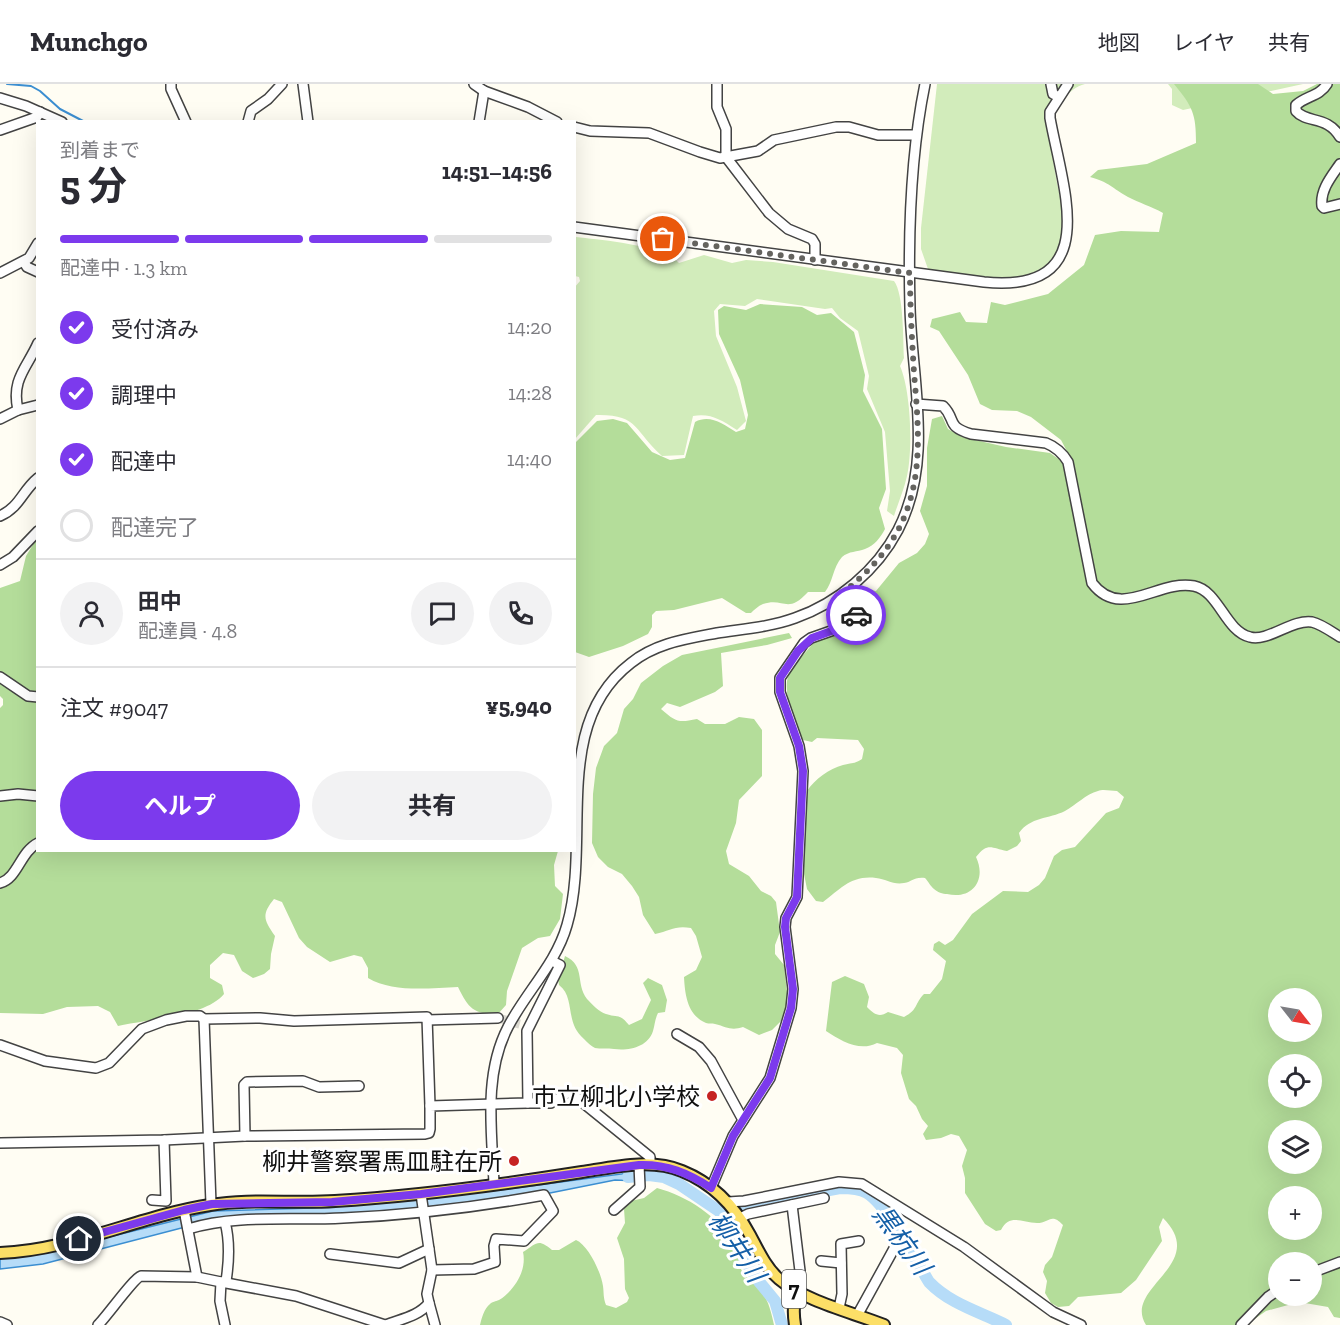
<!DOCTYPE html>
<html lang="ja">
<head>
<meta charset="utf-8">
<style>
  :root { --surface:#fff; --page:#f2f2f3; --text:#2b2b33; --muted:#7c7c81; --line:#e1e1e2; --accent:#7c3aed }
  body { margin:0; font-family:"Zilla Slab","Noto Sans JP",serif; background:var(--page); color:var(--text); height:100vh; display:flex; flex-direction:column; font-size:22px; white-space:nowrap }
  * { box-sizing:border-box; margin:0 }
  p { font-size:20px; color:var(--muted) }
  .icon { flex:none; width:33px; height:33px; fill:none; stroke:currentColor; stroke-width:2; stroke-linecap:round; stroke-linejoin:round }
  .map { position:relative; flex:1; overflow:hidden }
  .drawer { position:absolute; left:36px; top:36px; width:540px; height:732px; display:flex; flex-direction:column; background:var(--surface); border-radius:0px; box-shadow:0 6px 24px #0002 }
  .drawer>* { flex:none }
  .needle { width:39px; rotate:121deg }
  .controls { position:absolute; left:1268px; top:904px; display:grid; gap:12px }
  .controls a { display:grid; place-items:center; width:54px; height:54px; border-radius:50%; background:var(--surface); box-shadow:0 6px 24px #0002; font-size:30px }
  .pin { position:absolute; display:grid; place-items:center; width:51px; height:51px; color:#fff; margin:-26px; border:3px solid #fff; border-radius:50%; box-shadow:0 2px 6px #0007 }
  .courier { position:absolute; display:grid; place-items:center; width:60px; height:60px; margin:-30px; border:4px solid #7c3aed; border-radius:50%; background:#fff; color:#222; box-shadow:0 2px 8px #0007 }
  .overview em { font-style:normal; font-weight:700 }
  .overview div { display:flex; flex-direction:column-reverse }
  .overview { display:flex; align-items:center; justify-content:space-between; height:102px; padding:0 24px }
  h1 { font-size:39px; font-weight:700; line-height:45px }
  .bar { display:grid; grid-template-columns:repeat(4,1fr); gap:9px 6px; align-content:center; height:72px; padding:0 24px }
  .bar i { height:8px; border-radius:4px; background:var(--line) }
  .bar .on { background:var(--accent) }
  .bar p { grid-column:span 4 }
  .line { display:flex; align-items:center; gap:15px; padding:0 24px; border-top:2px solid var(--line) }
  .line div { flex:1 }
  .round { display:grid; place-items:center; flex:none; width:63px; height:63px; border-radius:32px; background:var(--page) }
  ol { padding:0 24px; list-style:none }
  li { display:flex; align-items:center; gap:18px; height:66px }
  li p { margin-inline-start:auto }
  li .icon { padding:6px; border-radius:50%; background:var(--accent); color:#fff; stroke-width:4 }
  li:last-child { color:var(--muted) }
  li i { width:33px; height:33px; border:3px solid var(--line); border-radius:50% }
  .cta { display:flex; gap:12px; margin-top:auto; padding:12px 24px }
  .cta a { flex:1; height:69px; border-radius:36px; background:var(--accent); color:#fff; font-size:24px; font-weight:700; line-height:69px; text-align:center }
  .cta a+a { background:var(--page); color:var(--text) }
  header { display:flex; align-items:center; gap:36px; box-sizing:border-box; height:84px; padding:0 30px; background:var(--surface); border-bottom:2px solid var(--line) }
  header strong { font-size:28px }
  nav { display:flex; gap:33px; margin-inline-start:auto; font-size:21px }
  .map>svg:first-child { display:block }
  .green { fill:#d2ecbb }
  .forest { fill:#b4dd9a; fill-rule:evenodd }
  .water { fill:#b6dcf8; stroke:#3b8ed1; stroke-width:1.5 }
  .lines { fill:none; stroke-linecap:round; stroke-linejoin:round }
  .stream { stroke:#3b8ed1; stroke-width:2 }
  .river { stroke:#b6dcf8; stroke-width:12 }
  .minor-tunnel { stroke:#dbd9d1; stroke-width:9; stroke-dasharray:9 4.5; stroke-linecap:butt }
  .minor-casing { stroke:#434343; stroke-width:12 }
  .major-casing { stroke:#212121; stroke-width:14 }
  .minor { stroke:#fff; stroke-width:9 }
  .major { stroke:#fcdf67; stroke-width:10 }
  .done { stroke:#64635f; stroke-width:6; stroke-dasharray:0 10.8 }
  .route { stroke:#7c3aed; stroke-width:8 }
  .poi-dot { fill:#c62323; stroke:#fff; stroke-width:2 }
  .labels { text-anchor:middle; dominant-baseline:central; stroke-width:6; stroke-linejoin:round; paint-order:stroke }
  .shield { fill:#fff; stroke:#585858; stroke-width:1.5 }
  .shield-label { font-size:22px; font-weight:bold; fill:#101010 }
  .poi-label { font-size:24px; fill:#101010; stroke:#fff; text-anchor:end }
  .water-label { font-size:26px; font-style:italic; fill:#145fa7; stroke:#fff }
</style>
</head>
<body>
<header>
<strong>Munchgo</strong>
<nav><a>地図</a><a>レイヤ</a><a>共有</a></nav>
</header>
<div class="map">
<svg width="1340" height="1241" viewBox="0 0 1340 1241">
  <rect width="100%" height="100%" fill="#fffdf3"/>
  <g class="green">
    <path d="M937,0H1085C1067,5 1061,21 1046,31C1049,54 1053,76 1057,99C1060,113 1064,129 1064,144C1064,164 1048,187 1028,194C1004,202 954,191 928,185L921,165V144Z"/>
    <polygon points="1168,0 1303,0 1183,26 1172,21 1172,5"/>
    <path d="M576,153C601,156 663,161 679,179L704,171L732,179L746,176L773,178L894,197C904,210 903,256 904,274L900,282C911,307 913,365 907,392C904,406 898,419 894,432L887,427L890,407L885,348L867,305L869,292L858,247L840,234L832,224L825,225L757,215L745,222L720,220L714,227L716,252L737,303L746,337L737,346C721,336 711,329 693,332L684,371L662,372C634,347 639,330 596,331L575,355L574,204L580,197L579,193L575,192L574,154Z"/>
  </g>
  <g class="forest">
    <path d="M1174,0H1258L1273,10L1303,7L1317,0H1340V1234L1334,1233L1328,1223L1299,1218L1266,1227L1246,1241H1146C1122,1203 1210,1181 1163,1134L1159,1143L1162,1157L1136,1196L1121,1209L1078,1213L1069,1222L1058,1223L1051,1219L1045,1209L1047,1197L1043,1188L1045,1181L1052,1173L1063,1141C1051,1128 1049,1139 1037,1139C1022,1139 1010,1129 1001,1146L996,1147L985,1140L965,1109V1094L962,1082L967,1066L959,1052L951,1050L941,1054L926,1056L923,1050L928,1042L922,1035L916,1022L909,1015L901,989L903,971L897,964L877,959C860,968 841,957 826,947L832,898L845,892L864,900L869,913L867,923C874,930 879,934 888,928L904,933C919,925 914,920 924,910H930L942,895L946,877L933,866L934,860L939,857L945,861L953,856L972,830L1003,807L1028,808L1039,801L1045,794L1054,772L1062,766L1075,763L1106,729L1119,724L1124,713L1117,707C1111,707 1103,705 1098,707C1086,710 1076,721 1065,727C1049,735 1030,733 1019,749L1021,757L1017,762L1007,767C991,764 988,758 976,773C987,796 972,816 947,810C943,810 937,808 934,805C931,803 928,797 925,794C912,793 913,798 904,799C893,801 886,795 876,794C851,791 841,805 823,818L816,817L807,805L803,785L807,707C815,695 829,685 843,681C850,679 855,680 862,675L864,665L858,656L817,654L812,658L803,656C794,640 785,616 787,597C788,588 798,577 804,570C807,567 810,562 814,559C833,546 872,559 863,519L870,506L876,507L899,479L917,469L925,460L929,450L920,427L927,402V364L932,335L942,332L948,345L962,353L1006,363L1050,369L1060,376L1070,373L1061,356L1031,333L1017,327L992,326L980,320L968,291L939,247L930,243L932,235L960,228L966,238L987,239L991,218L1005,221L1048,210L1084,181L1095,151L1121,147L1159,148L1163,129C1151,122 1139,119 1128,113C1112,104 1109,98 1090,93L1098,86L1147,80L1196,59C1196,30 1193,23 1174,0ZM1278,915H1311V948H1278ZM1278,981H1311V1014H1278ZM1278,1047H1311V1080H1278ZM1278,1113H1311V1146H1278ZM1278,1179H1311V1212H1278Z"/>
    <path d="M760,220L802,223L817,231L831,229L854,248L865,291L863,307L882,345L886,405L879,424L885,445C881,453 874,462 865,465C857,468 849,467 842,473C833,483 833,498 825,508H808C787,531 784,513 763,520C758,522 754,526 751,529H746L722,514L674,526L656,527L652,531V543L648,550L623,562L589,573L575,568V359L597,337L613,335L627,339L652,368L670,376L685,374L695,338C710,330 723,340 736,348L745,345L748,331L740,296L719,250L718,226L724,222L746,226Z"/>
    <path d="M37,454L38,766L558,767L554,781L555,802L563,810L560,835L550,852L538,854L522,864L507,907L506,921L498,930C473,930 469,925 458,903C430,904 393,909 368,894V884L362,873L354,871L330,878L307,863L299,854L282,818L274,815C261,831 264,836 275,852L271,870L270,885L264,890L253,894L242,887L234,871L223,869L210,881V894L222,901L224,910C205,933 148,935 118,942L110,928L98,922L67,923L43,930L0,929V624L3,621V615L0,612V504L20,497L26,472Z"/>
    <path d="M789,549L792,554L767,561L721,569L723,602L715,608L680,623L667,619L661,625C676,638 678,639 697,635L705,640H725L739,633L754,635L762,646V692L739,716L736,739L726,767L729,780L749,792L761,807L771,812L776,818L780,848L775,861V870L784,881L788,916L781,937L772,946L759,951L743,943C731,947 727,943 715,940C712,939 709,940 706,939C687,931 685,910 684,893L696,886L702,873L696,852L691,844C675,841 670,847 655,850L643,831L639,813L632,802L622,790L608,783L598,773L592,759L593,710L596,684L604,662L617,649L624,625L633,615L641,599L663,582L682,571Z"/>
    <path d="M565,872C586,882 575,899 587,915C592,920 599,928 606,930C618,934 619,929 629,941L642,935L651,916L643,899L648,894L662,901L667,916L665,928L658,929C655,935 655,940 653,947C648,963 629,967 614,965C608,964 600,965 595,964C591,962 587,958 584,955C564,938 576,914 559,901L558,895Z"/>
    <path d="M657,1104C687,1112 718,1132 734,1160C739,1168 737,1179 742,1187C745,1193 754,1198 758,1203C768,1214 771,1227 774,1241H480C482,1233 484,1225 490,1220C493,1217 495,1218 499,1216C515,1206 527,1186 523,1168C537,1159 538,1154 552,1166H559L576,1156C588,1161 601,1188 603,1202C604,1209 603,1213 606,1221L616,1224L627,1218L629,1214L625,1205L624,1175L617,1154L625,1139L624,1125L631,1117L644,1114Z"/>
  </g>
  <polygon class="water" points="636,1088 637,1097 615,1096 545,1110 462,1120 346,1131 216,1135 43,1180 0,1185 0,1173 49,1168 213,1127 312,1124 500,1106"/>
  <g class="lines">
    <g class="stream">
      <polyline points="7,0 31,2 40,7 60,25 85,38"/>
      <polyline points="216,1215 219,1233"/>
    </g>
    <g class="river">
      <polyline points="628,1093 649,1091 664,1093 679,1100 719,1127 736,1154 745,1176 756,1194 775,1217 782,1241"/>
      <path d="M723,1126L840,1104C849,1104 859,1104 867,1109C888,1122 915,1175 929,1198C950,1220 980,1228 1006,1241"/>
    </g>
    <polyline class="minor-tunnel" points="498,934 523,941"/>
    <g class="minor-casing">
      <g id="minor">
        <polyline points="171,0 171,5 186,38"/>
        <polyline points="303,0 308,38"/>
        <polyline points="474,0 484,7 528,23 557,38"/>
        <polyline points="717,0 717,23 726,45 726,73 769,129 788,145 812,155 815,160 815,176"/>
        <polyline points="1051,0 1053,10 1059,13"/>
        <path d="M1327,0C1320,12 1306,12 1296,21V27C1307,40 1327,31 1340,53"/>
        <polyline points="0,14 26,22 62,38"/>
        <polyline points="248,38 251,27 268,15 282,0"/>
        <polyline points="479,38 484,7"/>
        <polyline points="574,43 590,47 649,49 700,68 720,74 758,67 774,56 836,43 849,43 878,51 915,51"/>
        <polyline points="0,46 37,33 40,28"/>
        <path d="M1340,80C1331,93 1320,106 1322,122L1324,124L1340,120"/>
        <path d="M574,143L984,198C1104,210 1063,106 1050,34V28L1068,0"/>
        <polyline points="24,178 27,183 38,188"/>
        <polyline points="0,189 29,174 38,159"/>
        <path d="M916,320L943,322C957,336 945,342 971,350L1046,359C1056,363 1062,368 1068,378L1092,499C1121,537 1158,495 1194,502C1219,507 1225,547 1250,553C1268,558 1292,535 1312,538C1321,540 1332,548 1340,553"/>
        <path d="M18,326C11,295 27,284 38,259"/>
        <polyline points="0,335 18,326 38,321"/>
        <path d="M0,432C20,423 22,407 38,394"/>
        <polyline points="0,481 13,473 38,447"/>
        <polyline points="0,593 28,612 38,613"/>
        <polyline points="0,712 18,710 38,712"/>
        <path d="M0,799C18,794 20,768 38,759"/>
        <polyline points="204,935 211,1120"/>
        <polyline points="427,936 498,934"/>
        <polyline points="677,950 699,963 711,977 743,1036"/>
        <polyline points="0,961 45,977 96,984 109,979 142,945 166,936 186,932 200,932 204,935 260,934 294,937 427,933 430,1022"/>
        <polyline points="528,1019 551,1019 567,1009 571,1009 650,1073 650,1080"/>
        <polyline points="245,1052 244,1001 247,998 303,997 319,1003 359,1002"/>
        <polyline points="0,1059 164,1056 245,1052 425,1050 429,1049 430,1045 430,1022 528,1019 527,947 560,881 552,877"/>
        <path d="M494,1100C492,1048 483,991 508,943C526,908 556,880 567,841C592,756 550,641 631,579C656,559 686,555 717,549C743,545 770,543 795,534C838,519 877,486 898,446C934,376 912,298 910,224C908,149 910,73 925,0"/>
        <polyline points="711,1104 733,1052 770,994 791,924 793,905 785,843 786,834 797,813 803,687 799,662 780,608 780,594 804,559 811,554 848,541 856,532 855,527 844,508"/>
        <polyline points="152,1116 166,1117 164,1056"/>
        <polyline points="728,1118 744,1117 839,1098 862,1100 964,1163 1053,1228 1081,1241"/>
        <polyline points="792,1121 800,1187"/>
        <polyline points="184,1126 197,1193"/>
        <polyline points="614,1126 640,1103 639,1081"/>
        <polyline points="740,1134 748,1130 824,1114"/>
        <path d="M225,1138C230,1157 229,1178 226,1197"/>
        <path d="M188,1145C238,1130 292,1137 343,1134C410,1131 478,1123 544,1111L553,1127L524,1157L496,1155L494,1162L495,1178L474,1185L432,1186"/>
        <polyline points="330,1170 399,1179 429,1165"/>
        <polyline points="821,1177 841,1179"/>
        <polyline points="1311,1189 1340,1178"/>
        <polyline points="221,1198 296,1212 385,1241"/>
        <polyline points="429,1219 435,1241"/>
        <polyline points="839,1224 842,1210 841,1160 859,1157"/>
        <polyline points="858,1230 896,1161"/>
        <polyline points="0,1238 7,1241"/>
        <path d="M98,1241C107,1232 134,1194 141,1192L197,1193L221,1198L220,1217L225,1241"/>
        <path d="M386,1241C401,1235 419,1232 429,1219L427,1210L432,1186L421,1110"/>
        <polyline points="1241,1241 1268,1213 1278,1206"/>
      </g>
    </g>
    <g class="major-casing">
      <g id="major">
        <path d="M0,1169C73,1166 139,1132 210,1121C251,1114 293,1120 335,1117C417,1112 500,1101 582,1088C614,1083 651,1074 682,1087C712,1099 735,1123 750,1151C758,1166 766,1184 779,1195C806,1218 852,1228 884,1241"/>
        <path d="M795,1241C793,1228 793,1219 799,1207"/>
      </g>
    </g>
    <use href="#minor" class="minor"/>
    <use href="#major" class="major"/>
  </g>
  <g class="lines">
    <path class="done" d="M663,155L910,189C910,222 912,256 914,289C919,348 925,406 891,458C878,478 862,493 844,508L853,521L856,531"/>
    <path class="route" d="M79,1155L184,1126L212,1120L332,1118L421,1110L639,1081C667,1080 688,1089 711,1104L733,1052L770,994L791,924L793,905L785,843L786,834L797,813L803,687L799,662L780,608V594L798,567L812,554L848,541L853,538L856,531"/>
  </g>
  <g class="poi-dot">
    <circle cx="712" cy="1012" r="6"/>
    <circle cx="514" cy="1077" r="6"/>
  </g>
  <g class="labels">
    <rect class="shield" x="782" y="1186" width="24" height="38" rx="4.5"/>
    <g class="shield-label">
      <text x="794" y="1205">7</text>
    </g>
    <g class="poi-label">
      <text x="700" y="1012">市立柳北小学校</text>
      <text x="502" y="1077">柳井警察署馬皿駐在所</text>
    </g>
    <g class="water-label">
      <text transform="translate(902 1156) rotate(54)">黒杭川</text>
      <text transform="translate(737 1163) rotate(56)">柳井川</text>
    </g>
  </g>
</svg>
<div class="controls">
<a><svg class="needle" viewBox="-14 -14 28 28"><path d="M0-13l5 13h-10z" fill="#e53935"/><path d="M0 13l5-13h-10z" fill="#7c7c81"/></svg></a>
<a><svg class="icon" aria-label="locate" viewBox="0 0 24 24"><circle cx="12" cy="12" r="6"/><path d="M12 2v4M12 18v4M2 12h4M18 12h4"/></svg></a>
<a><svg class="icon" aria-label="layers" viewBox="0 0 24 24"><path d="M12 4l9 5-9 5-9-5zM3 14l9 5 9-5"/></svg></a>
<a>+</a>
<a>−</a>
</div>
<div class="pin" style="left:663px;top:155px;background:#ea580c"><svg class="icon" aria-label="bag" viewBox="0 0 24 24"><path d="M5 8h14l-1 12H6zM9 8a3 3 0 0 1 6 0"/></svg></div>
<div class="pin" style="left:79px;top:1155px;background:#1f2937"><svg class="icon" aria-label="home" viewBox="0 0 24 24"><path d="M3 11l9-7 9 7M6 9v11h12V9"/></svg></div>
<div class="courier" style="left:856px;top:531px"><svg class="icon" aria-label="car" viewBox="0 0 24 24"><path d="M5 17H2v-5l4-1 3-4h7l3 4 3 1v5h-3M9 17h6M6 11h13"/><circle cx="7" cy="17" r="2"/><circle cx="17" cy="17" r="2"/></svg></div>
<section class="drawer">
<div class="overview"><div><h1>5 分</h1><p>到着まで</p></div><em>14:51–14:56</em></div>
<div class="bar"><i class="on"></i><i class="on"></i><i class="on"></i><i></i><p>配達中 · 1.3 km</p></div>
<ol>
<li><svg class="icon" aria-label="check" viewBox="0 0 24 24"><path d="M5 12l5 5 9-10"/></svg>受付済み<p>14:20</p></li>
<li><svg class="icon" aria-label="check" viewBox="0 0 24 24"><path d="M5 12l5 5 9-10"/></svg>調理中<p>14:28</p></li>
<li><svg class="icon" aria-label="check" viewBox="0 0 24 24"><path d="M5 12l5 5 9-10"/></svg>配達中<p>14:40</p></li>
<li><i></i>配達完了</li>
</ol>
<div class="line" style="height:108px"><a class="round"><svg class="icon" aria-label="person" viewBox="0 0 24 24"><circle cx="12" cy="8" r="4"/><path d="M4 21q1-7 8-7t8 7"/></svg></a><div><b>田中</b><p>配達員 · 4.8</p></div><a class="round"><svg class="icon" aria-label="chat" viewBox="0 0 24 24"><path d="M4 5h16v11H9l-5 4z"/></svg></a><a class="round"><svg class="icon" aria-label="phone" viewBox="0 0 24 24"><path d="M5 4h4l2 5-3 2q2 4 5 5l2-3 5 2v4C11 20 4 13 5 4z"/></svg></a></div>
<div class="line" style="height:78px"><div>注文 #9047</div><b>¥5,940</b></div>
<div class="cta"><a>ヘルプ</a><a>共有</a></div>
</section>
</div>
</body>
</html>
